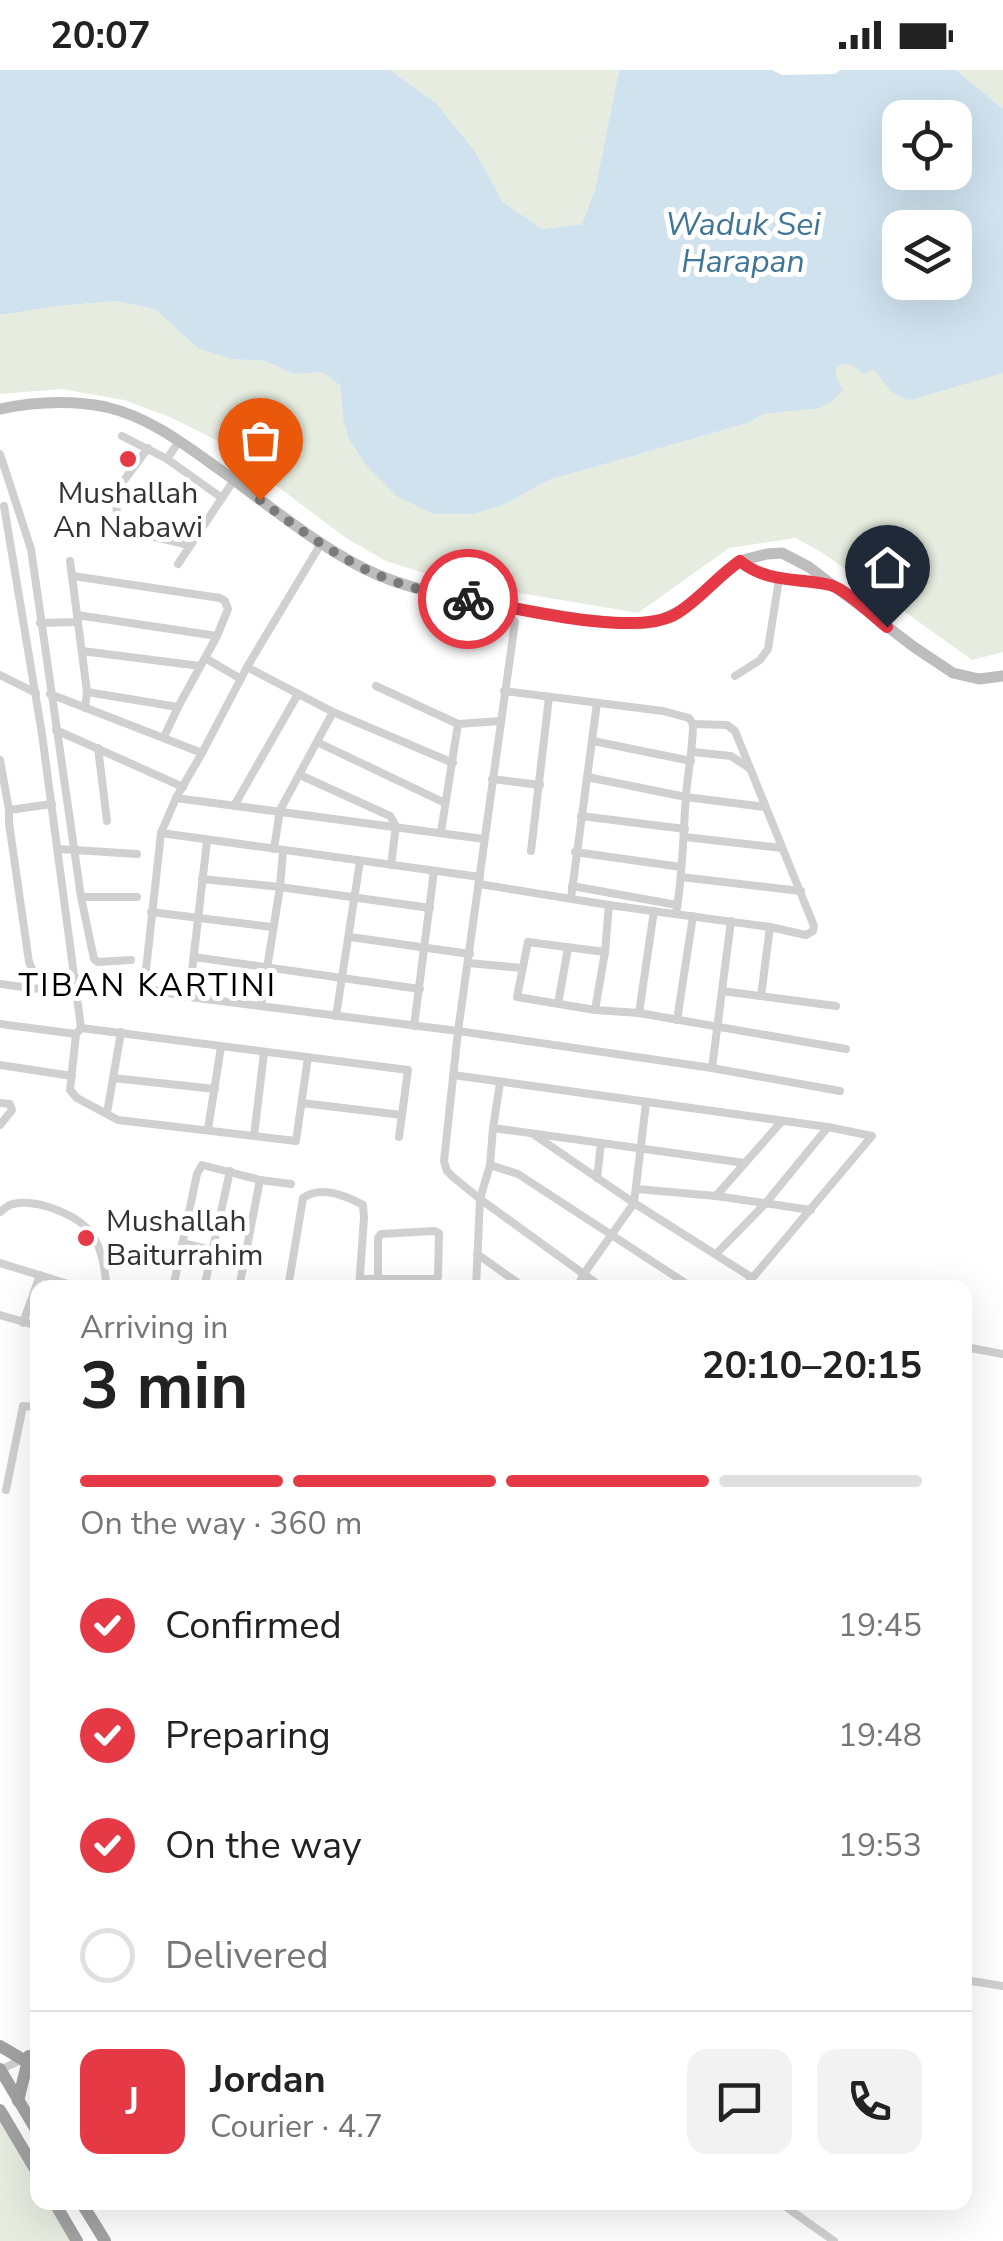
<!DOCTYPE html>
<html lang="en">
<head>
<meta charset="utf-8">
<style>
  :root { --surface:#fff; --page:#f2f2f2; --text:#222; --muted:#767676; --line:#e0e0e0; --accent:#e63946 }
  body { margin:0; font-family:"Nunito Sans",sans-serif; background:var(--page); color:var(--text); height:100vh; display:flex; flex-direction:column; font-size:38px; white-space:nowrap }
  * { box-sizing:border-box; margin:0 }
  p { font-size:32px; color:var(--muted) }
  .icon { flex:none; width:55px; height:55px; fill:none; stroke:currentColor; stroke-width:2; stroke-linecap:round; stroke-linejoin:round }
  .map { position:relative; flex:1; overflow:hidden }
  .side { position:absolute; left:30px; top:1210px; width:942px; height:930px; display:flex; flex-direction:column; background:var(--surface); border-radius:20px; box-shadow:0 10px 40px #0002 }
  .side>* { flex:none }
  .buttons { position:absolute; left:882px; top:30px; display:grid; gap:20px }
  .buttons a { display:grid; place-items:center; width:90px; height:90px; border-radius:20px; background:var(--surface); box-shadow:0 10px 40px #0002; font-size:50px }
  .pin { position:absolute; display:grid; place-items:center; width:85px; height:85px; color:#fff; margin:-102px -42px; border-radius:50% 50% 50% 0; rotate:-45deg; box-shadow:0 0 10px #0007 }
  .pin .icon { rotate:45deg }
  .courier { position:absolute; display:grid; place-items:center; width:100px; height:100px; margin:-50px; border:8px solid #e63946; border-radius:50%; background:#fff; color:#222; box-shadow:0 2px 12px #0007 }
  .summary em { font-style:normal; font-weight:700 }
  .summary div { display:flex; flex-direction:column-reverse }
  .summary { display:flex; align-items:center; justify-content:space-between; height:170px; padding:0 50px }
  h1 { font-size:65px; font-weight:700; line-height:75px }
  .bar { display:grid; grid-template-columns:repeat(4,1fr); gap:15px 10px; align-content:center; height:120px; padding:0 50px }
  .bar i { height:12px; border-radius:8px; background:var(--line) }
  .bar .on { background:var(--accent) }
  .bar p { grid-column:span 4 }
  .line { display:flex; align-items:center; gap:25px; padding:0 50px; border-top:2px solid var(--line) }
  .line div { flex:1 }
  .round { display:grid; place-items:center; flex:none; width:105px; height:105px; border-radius:20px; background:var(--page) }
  ol { padding:0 50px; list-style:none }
  li { display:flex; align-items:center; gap:30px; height:110px }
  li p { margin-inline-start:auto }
  li .icon { padding:10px; border-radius:50%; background:var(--accent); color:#fff; stroke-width:4 }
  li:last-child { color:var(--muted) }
  li i { width:55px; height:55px; border:5px solid var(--line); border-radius:50% }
  .status { display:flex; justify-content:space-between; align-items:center; height:70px; padding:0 50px; background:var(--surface); direction:ltr }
  .status svg { height:28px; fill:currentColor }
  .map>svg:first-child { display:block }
  .green { fill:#e6ecdf }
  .water { fill:#cfe2ee; fill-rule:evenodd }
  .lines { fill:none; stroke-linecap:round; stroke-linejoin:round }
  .minor { stroke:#d0d0d0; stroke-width:8 }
  .secondary { stroke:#bdbdbd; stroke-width:11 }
  .trunk { stroke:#a2a2a2; stroke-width:12 }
  .done { stroke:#7a7a7a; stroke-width:10; stroke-dasharray:0 18 }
  .route { stroke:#e63946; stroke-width:12 }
  .poi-dot { fill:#e63946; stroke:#fff; stroke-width:4 }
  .labels { text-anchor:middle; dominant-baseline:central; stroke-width:10; stroke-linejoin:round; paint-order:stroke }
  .poi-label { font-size:30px; fill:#333; stroke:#fff }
  .water-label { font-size:32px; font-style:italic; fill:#3f7597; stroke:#fff }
  .neighbourhood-label { font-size:32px; letter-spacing:2.5px; fill:#000; stroke:#fff }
</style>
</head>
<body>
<div class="status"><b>20:07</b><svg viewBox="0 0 49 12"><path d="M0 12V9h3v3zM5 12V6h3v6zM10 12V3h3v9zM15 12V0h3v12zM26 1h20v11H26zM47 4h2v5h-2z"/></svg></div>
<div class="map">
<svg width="1003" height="2171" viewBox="0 0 1003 2171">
  <rect width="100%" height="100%" fill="#fff"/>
  <g class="green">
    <polygon points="390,0 619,0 595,120 582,154 542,159 503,132 474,80 436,33"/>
    <polygon points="956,0 1003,0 1003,39"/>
    <polygon points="116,231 155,239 175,256 231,289 265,291 294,304 322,301 340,315 343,347 501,436 549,410 748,353 763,344 807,339 808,284 1003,276 1003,582 972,590 823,483 796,468 729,478 638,543 449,511 386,491 346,468 216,370 170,347 124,330 61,319 0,324 0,245 58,236"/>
    <polygon points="7,2052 37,2104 38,2132 54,2133 77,2171 0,2171 0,2053"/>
  </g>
  <path class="water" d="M0,0H390L436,33L474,80L503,132L542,159L582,154L595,120L619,0H772L782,5L835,4L840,0H956L1003,39V303L910,330C892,327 884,312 874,299L864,304L852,295L841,294L836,298V306L843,320L832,331L820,338L763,344L748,353L549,410L501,436L472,444H434L398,427L366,395L349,369L343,347L340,315L322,302L294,304L265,291L231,289L198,278L155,239L116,231L58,236L0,245ZM900,48H955V102H900ZM900,158H955V212H900Z"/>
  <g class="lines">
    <g class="minor">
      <polyline points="122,366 167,389 179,371"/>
      <polyline points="148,378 116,421 117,451 120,456 138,463 189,475"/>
      <polyline points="0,384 31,479 81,827 94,889 98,892 131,890"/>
      <polyline points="167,389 222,428"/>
      <polyline points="4,436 42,664 81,958"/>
      <polyline points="322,472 247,597 202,683 176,728 161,763 144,918 189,927 458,961 712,998 731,851"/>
      <polyline points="70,491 87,622 85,638"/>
      <path d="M739,491C765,511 800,512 830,515"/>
      <polyline points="178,494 234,410"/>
      <polyline points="73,506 220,528 225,531 228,539 217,566"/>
      <polyline points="499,535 515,552 458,961 444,1091 447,1101 453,1107 480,1129 603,1218"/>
      <polyline points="77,545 217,566 178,637 164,667"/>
      <polyline points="40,553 77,552"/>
      <polyline points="82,581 200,596"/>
      <polyline points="205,588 241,609"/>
      <polyline points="247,597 333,642 453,693"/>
      <polyline points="0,605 36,623"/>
      <polyline points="735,606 760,590 768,579 779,509"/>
      <polyline points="376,616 458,654 500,651"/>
      <polyline points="87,622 178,637"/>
      <polyline points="50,624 202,683"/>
      <polyline points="56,660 183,717"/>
      <polyline points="593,671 691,691"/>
      <polyline points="317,672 445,733"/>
      <polyline points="98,678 107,751"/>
      <polyline points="693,682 731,686 749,698"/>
      <polyline points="0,690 9,740"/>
      <polyline points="300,705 390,746 396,756 391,795"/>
      <polyline points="587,707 686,727 765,737"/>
      <polyline points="492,709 540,715"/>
      <polyline points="176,728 484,769"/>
      <polyline points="52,734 9,740 9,753 29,892 33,901 41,904 75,907"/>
      <polyline points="234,736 298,624"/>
      <polyline points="581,746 685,759"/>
      <polyline points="441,762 458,654"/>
      <polyline points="161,763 480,807"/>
      <polyline points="685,767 782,778"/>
      <polyline points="59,779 137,784"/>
      <polyline points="274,779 280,740 333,642"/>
      <polyline points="531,781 549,627"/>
      <polyline points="575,782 681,797"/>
      <polyline points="681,807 801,821"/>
      <polyline points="202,809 280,817 430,838"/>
      <polyline points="479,814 609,835 770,857 806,865 813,861 814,856 735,661 727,655 693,654 689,648 663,641 504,621"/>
      <polyline points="572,816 677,835"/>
      <polyline points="81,827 137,827"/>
      <polyline points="571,828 597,633"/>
      <polyline points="151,842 272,857"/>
      <path d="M676,844C683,805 683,765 686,725C688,701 693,678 693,654"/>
      <polyline points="350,867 470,884"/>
      <polyline points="605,882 528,872 517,927 595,940 639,943 846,979"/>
      <polyline points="194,887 420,919"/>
      <polyline points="469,893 522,898"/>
      <polyline points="0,914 78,924"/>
      <polyline points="722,921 836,936"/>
      <polyline points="761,926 770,857"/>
      <polyline points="189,927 207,771"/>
      <polyline points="558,934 568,878"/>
      <polyline points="261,936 280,817 283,781"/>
      <polyline points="595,940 605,882 609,835"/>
      <polyline points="639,943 654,841"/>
      <polyline points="336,946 360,791"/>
      <polyline points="677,950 693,846"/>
      <polyline points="0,954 76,964"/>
      <polyline points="414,956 434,801"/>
      <polyline points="308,987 296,1071 118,1050 77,1028 70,1020 76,964 81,958 408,1000 399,1067"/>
      <polyline points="0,995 72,1006"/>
      <polyline points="712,998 840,1021"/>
      <polyline points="453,1005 828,1057 872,1066 744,1218"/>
      <polyline points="113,1008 215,1019"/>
      <polyline points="0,1033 10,1034 12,1040 0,1055"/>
      <polyline points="302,1033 402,1045"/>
      <polyline points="107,1043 121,962"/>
      <polyline points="493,1058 745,1093"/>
      <polyline points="208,1059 221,977"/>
      <polyline points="533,1064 634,1133 751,1207"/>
      <polyline points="254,1066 264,983"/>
      <polyline points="490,1095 518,1104 693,1218"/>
      <polyline points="597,1108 601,1073"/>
      <polyline points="260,1110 291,1114"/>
      <polyline points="637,1119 716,1126 811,1140"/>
      <polyline points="716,1126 782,1051"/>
      <path d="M0,1142C4,1139 8,1135 13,1134C37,1128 78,1145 92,1164C102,1178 105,1201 107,1218"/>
      <polyline points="182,1173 245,1188"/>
      <polyline points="477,1184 525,1218"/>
      <polyline points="716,1184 765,1134 828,1057"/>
      <polyline points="0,1193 78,1217"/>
      <polyline points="360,1209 434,1209 438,1207 439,1163 434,1161 381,1164 378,1168 378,1209"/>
      <polyline points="173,1218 197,1104 202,1095 260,1110 239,1218"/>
      <polyline points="204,1218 230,1101"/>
      <path d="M288,1218L303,1128C321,1115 345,1125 363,1135L364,1148L359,1218"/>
      <polyline points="476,1218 480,1129 490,1095 493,1058 500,1013"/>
      <polyline points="577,1218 583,1205 634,1133 646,1033"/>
      <polyline points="0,1245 38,1256"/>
      <polyline points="23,1253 40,1205"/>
      <polyline points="965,1277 1003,1284"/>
      <polyline points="6,1420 23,1336 38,1337"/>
      <polyline points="965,1910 1003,1916"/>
      <polyline points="0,2000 38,1982"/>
      <polyline points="779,2132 834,2171"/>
    </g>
    <path class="secondary" d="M0,339C34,332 71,330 106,337C149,347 184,374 219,399C266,433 311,471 363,498C408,521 460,528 510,537C552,544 595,553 638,554L656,552L684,539L739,491L767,484L782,483L809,497L914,577L953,603L979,609L1003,606"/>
    <g class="trunk">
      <polyline points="0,1976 22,1989"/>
      <polyline points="0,1999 38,2063"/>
      <polyline points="18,2031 29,1986"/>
      <polyline points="0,2040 38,2104"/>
      <polyline points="54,2132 77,2171"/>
      <polyline points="81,2132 105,2171"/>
    </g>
  </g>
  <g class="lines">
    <path class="done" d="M260,430C299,459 340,490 385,508C411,519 440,524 468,529"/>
    <path class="route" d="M468,529C516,538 633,567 674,545C699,531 716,507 740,491C766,513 799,508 830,515C846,519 873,546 887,557"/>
  </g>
  <g class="poi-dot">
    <circle cx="128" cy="389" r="10"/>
    <circle cx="86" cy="1168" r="10"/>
  </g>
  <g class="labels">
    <g class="poi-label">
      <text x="128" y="423">Mushallah<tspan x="128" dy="34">An Nabawi</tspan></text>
      <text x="106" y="1151" text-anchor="start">Mushallah<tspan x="106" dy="34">Baiturrahim</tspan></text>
    </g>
    <g class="water-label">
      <text x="743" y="154">Waduk Sei<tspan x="743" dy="37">Harapan</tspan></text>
    </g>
    <g class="neighbourhood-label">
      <text x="148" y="915">TIBAN KARTINI</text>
    </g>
  </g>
</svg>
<div class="buttons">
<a><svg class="icon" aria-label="locate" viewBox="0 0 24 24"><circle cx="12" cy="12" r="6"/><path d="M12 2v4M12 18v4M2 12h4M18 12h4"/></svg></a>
<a><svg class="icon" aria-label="layers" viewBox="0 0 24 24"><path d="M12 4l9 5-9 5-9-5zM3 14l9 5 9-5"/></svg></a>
</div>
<div class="pin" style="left:260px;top:430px;background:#ea580c"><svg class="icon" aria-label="bag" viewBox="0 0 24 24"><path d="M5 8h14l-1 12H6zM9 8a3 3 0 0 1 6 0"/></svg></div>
<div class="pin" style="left:887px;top:557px;background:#1f2937"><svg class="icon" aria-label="home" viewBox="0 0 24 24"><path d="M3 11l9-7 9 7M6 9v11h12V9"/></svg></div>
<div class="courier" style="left:468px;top:529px"><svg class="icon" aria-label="bike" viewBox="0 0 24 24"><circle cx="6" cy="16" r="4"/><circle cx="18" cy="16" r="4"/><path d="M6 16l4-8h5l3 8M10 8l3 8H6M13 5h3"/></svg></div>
<section class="side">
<div class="summary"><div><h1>3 min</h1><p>Arriving in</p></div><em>20:10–20:15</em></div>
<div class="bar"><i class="on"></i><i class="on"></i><i class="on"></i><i></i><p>On the way · 360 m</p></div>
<ol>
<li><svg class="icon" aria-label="check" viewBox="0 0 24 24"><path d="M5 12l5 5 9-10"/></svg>Confirmed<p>19:45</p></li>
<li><svg class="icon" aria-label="check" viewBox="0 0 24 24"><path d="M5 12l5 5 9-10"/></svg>Preparing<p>19:48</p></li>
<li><svg class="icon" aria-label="check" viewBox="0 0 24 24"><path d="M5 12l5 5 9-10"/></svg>On the way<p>19:53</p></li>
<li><i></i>Delivered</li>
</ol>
<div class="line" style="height:180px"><b class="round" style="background:var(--accent);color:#fff">J</b><div><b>Jordan</b><p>Courier · 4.7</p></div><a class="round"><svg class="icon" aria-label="chat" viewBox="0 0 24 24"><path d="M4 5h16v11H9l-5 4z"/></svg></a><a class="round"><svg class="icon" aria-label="phone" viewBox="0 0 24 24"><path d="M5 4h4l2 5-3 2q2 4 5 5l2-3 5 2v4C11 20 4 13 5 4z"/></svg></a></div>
</section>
</div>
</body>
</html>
